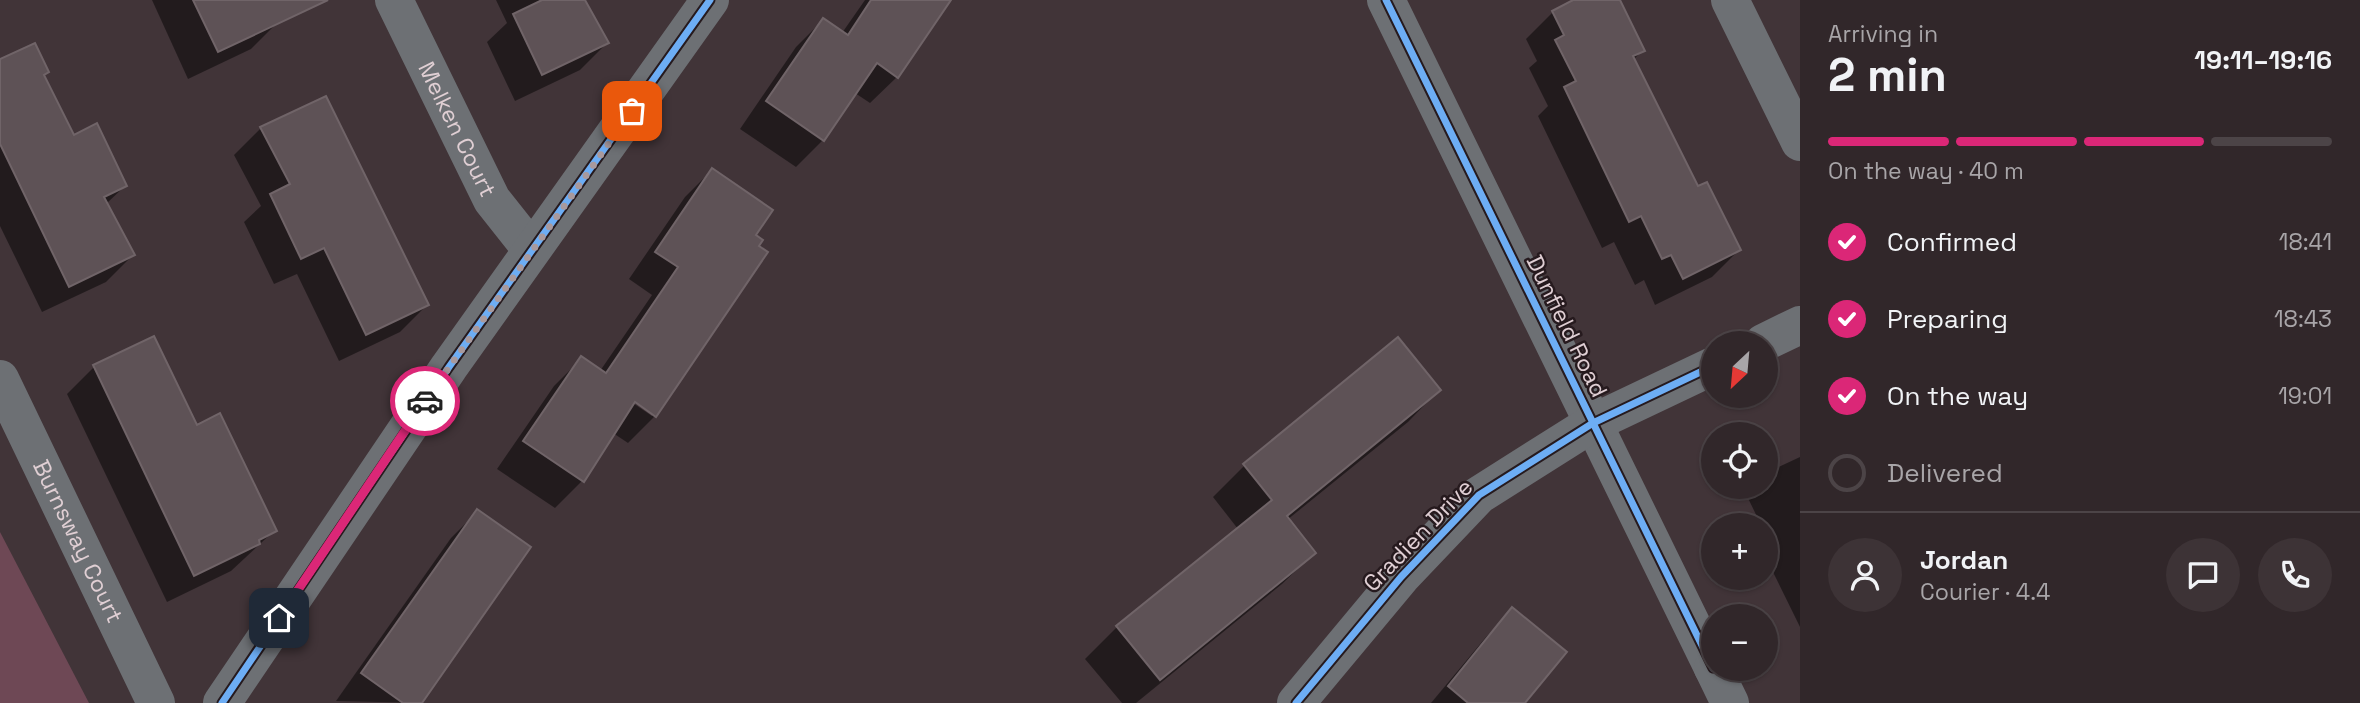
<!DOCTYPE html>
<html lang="en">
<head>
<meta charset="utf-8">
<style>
  :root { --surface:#31272a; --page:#3d3336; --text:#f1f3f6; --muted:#a8a5a8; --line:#4c4447; --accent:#db2777 }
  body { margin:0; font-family:"Space Grotesk",sans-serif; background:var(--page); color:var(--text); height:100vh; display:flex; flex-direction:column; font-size:26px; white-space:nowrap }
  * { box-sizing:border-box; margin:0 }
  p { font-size:23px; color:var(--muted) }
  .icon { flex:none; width:38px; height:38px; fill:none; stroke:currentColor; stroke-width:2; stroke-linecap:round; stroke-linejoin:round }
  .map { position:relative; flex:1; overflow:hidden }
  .sheet { display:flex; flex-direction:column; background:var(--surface); width:560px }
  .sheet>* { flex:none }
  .needle { width:46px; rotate:206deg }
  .buttons { position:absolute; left:1701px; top:331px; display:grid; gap:14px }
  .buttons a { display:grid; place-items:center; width:77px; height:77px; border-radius:50%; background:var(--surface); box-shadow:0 2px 5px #0004,0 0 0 2px var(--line); font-size:35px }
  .pin { position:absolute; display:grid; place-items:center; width:60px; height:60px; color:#fff; margin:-30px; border-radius:14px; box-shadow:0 4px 10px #0006 }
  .courier { position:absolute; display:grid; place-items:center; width:70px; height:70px; margin:-35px; border:5px solid #db2777; border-radius:50%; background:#fff; color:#222; box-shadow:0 2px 9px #0007 }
  .headline em { font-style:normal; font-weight:700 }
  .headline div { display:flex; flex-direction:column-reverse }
  .headline { display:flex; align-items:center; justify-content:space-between; height:119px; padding:0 28px }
  h1 { font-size:46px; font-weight:700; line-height:52px }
  .bar { display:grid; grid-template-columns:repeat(4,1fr); gap:10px 7px; align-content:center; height:84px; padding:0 28px }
  .bar i { height:9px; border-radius:5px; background:var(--line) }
  .bar .current { background:var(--accent) }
  .bar p { grid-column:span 4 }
  .line { display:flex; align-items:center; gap:18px; padding:0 28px; border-top:2px solid var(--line) }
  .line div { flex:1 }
  .round { display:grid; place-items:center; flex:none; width:74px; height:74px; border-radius:37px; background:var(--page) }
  ol { padding:0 28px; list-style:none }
  li { display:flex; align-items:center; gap:21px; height:77px }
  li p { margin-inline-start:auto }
  li .icon { padding:7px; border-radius:50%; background:var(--accent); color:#fff; stroke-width:4 }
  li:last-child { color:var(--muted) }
  li i { width:38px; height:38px; border:4px solid var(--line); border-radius:50% }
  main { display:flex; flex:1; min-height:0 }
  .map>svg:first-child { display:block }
  .green { fill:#6e4855 }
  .shadow { fill:#0007; fill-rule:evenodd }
  .building { fill:#5e5256; stroke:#706468; stroke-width:2 }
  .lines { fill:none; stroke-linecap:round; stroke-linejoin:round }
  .minor { stroke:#6d7074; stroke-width:38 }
  .cycleway-casing { stroke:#261a1e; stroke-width:11 }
  .cycleway { stroke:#6dadf4; stroke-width:7 }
  .done { stroke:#a8999d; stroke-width:7; stroke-dasharray:0 12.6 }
  .route { stroke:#db2777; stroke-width:9 }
  .labels { text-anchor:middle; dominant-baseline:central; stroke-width:5; stroke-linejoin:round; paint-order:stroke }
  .street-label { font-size:23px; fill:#e0cfd4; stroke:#261a1e }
</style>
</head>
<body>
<main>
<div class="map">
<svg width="1800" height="703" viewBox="0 0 1800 703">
  <rect width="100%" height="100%" fill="#413438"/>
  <polygon class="green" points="0,532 89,703 0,703"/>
  <g class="shadow">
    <polygon points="152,0 268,0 278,22 251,49 188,79"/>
    <polygon points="496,0 583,0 607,43 580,70 515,101 487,42 507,23"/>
    <polygon points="865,0 949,0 897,77 870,103 855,93 823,140 796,167 740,129 796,47 823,20 842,33"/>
    <polygon points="1577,0 1618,0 1643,50 1633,60 1698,189 1739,250 1712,277 1655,305 1644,280 1635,285 1614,242 1602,248 1538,116 1548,106 1529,68 1537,61 1526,39 1553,12"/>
    <polygon points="0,61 43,75 73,137 125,186 106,204 133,255 106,282 42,312 0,226"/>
    <polygon points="261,128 427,305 400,332 339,361 297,274 274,284 244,222 261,206 234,155"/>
    <path d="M712,170L754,236L655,416L628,443L613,433L582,481L555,508L497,469L554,386L581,359L600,371L652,295L629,279L685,197ZM629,396L652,412V416L627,399Z"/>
    <polygon points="1398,339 1439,390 1408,422 1287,520 1314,553 1282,584 1136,703 1122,703 1085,659 1117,627 1238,529 1213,497 1244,466"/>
    <polygon points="94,367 196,427 275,530 231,571 167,602 67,394"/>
    <polygon points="1800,457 1800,627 1771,568 1778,561 1766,534 1766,525 1761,525 1747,496 1757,486 1766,486 1766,478 1774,469"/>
    <polygon points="478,511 420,703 336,701 451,538"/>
    <polygon points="1512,610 1523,703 1431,703 1486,637"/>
  </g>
  <g class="building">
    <polygon points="193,0 328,0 218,52"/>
    <polygon points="542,0 585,0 609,43 542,75 513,14"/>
    <polygon points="871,0 951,0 898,78 877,63 824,141 766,101 823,18 848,35"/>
    <polygon points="1573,0 1620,0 1645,51 1633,56 1698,186 1707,182 1741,250 1683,279 1671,255 1662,259 1641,216 1629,222 1564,87 1576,81 1555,40 1564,35 1552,11"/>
    <polygon points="35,43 49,72 44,75 74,135 97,123 127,186 104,197 135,255 69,287 0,144 0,59"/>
    <polygon points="326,96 429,305 366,335 324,248 301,259 270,194 290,184 260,127"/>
    <polygon points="712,168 773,210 756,235 763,240 759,246 768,252 656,417 635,402 584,482 523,441 581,356 606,373 678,267 655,252"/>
    <polygon points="154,336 197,425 220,413 277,531 259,540 260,544 194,576 93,365"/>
    <polygon points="1398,337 1441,390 1287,516 1316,553 1160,680 1116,626 1272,500 1243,464"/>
    <polygon points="477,509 531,547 422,703 403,703 361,673"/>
    <polygon points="1512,607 1567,652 1525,703 1468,703 1448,686"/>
  </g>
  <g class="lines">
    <g class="minor">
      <path id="s1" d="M394,0L492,200L531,249"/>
      <polyline points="1386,0 1713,668"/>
      <polyline points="1730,0 1800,142"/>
      <polyline points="1763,343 1800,325"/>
      <path id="s2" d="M0,379L156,703"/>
      <polyline points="1713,668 1730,703"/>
      <polyline points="222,703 449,367 710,0"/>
      <polyline points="1296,703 1401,577 1479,495 1593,423 1713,366"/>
    </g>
    <g class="cycleway-casing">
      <g id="cycleway">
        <polyline points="1386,0 1713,668"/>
        <polyline points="222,703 449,367 710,0"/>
        <polyline points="1296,703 1401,577 1479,495 1593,423 1713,366"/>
      </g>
    </g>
    <use href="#cycleway" class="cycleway"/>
  </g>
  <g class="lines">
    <polyline class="done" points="425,401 632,111"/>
    <polyline class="route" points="279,618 425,401"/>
  </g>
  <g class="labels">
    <g class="street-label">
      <text stroke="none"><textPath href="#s1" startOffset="144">Melken Court</textPath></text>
      <text transform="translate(1567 326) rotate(64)">Dunfield Road</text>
      <text transform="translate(1418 535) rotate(-46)">Gradien Drive</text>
      <text stroke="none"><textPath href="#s2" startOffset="180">Burnsway Court</textPath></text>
    </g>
  </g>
</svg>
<div class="buttons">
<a><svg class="needle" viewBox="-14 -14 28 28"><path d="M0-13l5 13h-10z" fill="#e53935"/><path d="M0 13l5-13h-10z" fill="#a8a5a8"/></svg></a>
<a><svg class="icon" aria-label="locate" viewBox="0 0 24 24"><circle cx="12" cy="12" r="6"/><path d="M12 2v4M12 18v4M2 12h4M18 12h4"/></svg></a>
<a>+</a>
<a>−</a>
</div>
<div class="pin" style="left:632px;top:111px;background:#ea580c"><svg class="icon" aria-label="bag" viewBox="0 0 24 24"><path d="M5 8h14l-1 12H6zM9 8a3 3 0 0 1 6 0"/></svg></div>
<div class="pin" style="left:279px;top:618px;background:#1f2937"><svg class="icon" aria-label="home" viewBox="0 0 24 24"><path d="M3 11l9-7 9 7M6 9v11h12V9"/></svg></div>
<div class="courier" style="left:425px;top:401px"><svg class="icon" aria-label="car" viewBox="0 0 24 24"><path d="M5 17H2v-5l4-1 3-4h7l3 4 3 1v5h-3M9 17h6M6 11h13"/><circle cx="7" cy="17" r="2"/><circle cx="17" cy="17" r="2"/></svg></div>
</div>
<section class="sheet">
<div class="headline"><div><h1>2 min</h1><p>Arriving in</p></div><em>19:11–19:16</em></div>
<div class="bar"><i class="current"></i><i class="current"></i><i class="current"></i><i></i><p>On the way · 40 m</p></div>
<ol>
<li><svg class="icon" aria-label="check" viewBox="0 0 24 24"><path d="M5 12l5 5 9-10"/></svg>Confirmed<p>18:41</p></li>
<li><svg class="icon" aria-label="check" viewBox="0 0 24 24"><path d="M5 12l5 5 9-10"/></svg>Preparing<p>18:43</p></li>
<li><svg class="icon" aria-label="check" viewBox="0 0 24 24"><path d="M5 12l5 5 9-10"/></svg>On the way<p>19:01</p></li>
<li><i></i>Delivered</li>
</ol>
<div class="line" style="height:126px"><a class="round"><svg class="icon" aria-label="person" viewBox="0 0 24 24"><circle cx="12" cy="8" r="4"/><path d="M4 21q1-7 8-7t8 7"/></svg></a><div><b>Jordan</b><p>Courier · 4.4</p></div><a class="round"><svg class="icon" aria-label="chat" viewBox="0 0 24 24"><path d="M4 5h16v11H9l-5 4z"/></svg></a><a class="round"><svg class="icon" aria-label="phone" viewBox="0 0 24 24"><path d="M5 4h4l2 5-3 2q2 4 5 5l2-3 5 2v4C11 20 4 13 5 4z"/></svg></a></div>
</section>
</main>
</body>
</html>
